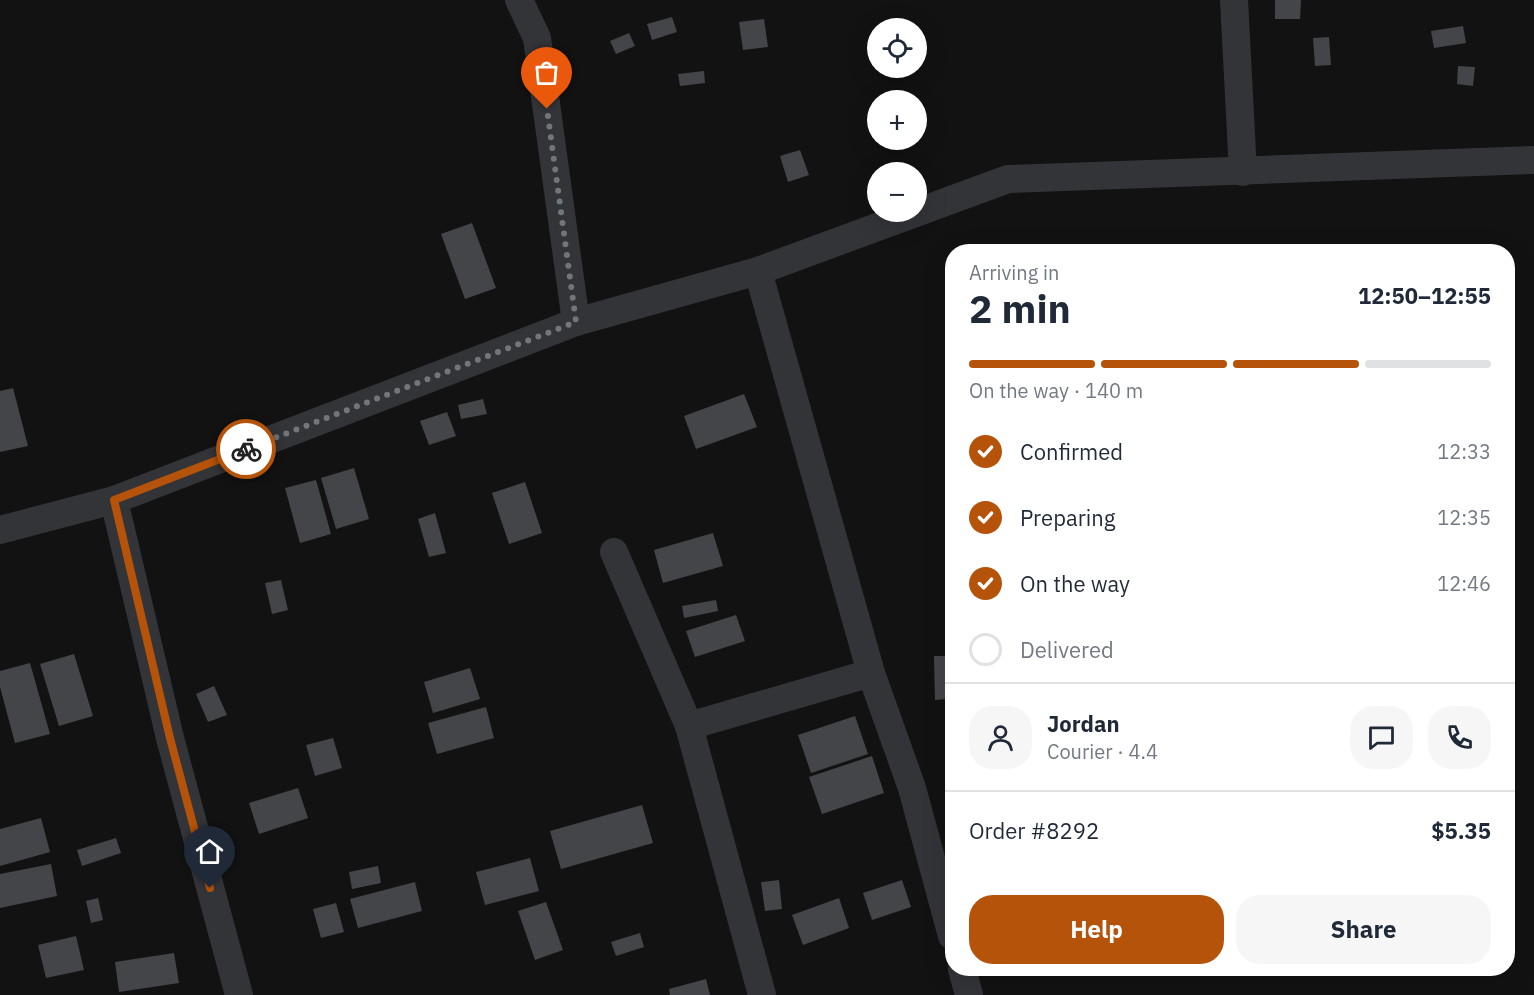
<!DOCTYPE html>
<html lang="en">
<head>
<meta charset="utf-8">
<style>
  :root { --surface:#fff; --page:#f6f6f7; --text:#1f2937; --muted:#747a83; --line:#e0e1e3; --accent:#b45309 }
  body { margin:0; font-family:"IBM Plex Sans",sans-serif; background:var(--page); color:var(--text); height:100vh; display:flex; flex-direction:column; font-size:22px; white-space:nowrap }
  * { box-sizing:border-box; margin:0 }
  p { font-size:20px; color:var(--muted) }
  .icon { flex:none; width:33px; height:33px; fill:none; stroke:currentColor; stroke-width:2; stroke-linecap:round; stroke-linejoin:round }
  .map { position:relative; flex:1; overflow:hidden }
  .details { position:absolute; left:945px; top:244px; width:570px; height:732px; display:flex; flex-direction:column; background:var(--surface); border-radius:24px; box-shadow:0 6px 24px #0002 }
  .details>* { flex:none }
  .fabs { position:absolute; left:867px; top:18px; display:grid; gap:12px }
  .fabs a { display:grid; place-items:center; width:60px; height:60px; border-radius:50%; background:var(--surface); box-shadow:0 6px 24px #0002; font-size:30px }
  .pin { position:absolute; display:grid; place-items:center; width:51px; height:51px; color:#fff; margin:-62px -26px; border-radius:50% 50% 50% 0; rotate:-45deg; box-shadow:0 0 6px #0007 }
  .pin .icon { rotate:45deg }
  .courier { position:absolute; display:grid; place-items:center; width:60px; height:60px; margin:-30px; border:4px solid #b45309; border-radius:50%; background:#fff; color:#222; box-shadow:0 2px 8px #0007 }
  .summary em { font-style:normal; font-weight:700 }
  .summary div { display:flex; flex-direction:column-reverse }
  .summary { display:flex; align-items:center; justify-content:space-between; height:102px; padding:0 24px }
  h1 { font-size:39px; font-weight:700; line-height:45px }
  .bar { display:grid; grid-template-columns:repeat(4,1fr); gap:9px 6px; align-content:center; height:72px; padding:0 24px }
  .bar i { height:8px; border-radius:4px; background:var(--line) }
  .bar .current { background:var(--accent) }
  .bar p { grid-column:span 4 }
  .line { display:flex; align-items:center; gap:15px; padding:0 24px; border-top:2px solid var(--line) }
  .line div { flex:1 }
  .round { display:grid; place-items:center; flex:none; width:63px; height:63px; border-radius:24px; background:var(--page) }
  ol { padding:0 24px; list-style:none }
  li { display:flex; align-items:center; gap:18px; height:66px }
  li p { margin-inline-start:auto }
  li .icon { padding:6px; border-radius:50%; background:var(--accent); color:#fff; stroke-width:4 }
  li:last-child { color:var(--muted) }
  li i { width:33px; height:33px; border:3px solid var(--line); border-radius:50% }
  .button { display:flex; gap:12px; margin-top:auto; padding:12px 24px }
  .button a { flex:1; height:69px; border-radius:24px; background:var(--accent); color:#fff; font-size:24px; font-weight:700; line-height:69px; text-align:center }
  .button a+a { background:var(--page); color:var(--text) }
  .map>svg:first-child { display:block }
  .building { fill:#444548 }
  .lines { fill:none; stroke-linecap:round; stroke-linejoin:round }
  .minor { stroke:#333438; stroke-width:28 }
  .done { stroke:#72757a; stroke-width:6; stroke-dasharray:0 10.8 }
  .route { stroke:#b45309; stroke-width:8 }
</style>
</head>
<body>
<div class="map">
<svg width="1534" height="995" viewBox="0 0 1534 995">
  <rect width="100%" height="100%" fill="#121213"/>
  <g class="building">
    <polygon points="1275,0 1301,0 1300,19 1275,19"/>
    <polygon points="672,17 677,32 652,40 647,24"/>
    <polygon points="764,19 768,47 743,50 739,22"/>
    <polygon points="1463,26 1466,43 1434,48 1431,31"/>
    <polygon points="629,33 635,46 616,54 610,41"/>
    <polygon points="1329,37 1331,65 1315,66 1313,38"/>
    <polygon points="1458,66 1475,67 1473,86 1457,84"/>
    <polygon points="704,71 705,83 680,86 678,74"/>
    <polygon points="800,150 809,175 788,182 780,156"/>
    <polygon points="472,223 496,288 465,299 441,234"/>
    <polygon points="13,388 28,446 0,452 0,391"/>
    <polygon points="744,394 757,427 696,449 684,416"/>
    <polygon points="483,399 487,414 461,419 458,405"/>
    <polygon points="447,412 456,436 429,445 420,421"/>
    <polygon points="354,468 369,519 336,529 321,478"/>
    <polygon points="316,480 331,534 300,543 285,488"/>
    <polygon points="525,482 542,533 509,544 492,493"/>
    <polygon points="435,513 446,553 429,557 418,519"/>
    <polygon points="713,533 723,566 663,583 654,550"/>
    <polygon points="281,580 288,610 272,614 265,583"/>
    <polygon points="716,600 718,611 684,618 682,606"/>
    <polygon points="736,615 745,641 695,657 686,631"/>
    <polygon points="74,654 93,716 59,726 40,664"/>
    <polygon points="934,656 952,656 952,756 951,756 948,699 935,700"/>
    <polygon points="30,663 50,734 15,743 0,687 0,671"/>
    <polygon points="470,668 480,699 433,713 424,682"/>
    <polygon points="214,686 227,715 208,722 196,694"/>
    <polygon points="486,707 494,738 437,754 428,723"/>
    <polygon points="855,716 868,754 811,773 798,735"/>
    <polygon points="333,738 342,768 315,776 306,745"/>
    <polygon points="872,756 884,793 822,814 809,777"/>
    <polygon points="298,788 308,818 259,834 249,803"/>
    <polygon points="642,805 653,843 561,869 550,831"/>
    <polygon points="41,818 50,852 0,866 0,829"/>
    <polygon points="116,838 121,853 82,866 77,850"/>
    <polygon points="530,858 539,891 485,905 476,872"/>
    <polygon points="51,864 57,896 0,908 0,874"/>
    <polygon points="378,866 381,883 352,889 349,872"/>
    <polygon points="779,880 782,909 765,911 761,882"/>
    <polygon points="902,880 911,907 872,920 863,893"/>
    <polygon points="415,882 422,911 358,928 350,899"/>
    <polygon points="98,898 103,920 91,923 86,901"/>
    <polygon points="839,898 849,928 803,945 792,915"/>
    <polygon points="546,902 563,950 535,960 518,911"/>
    <polygon points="336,903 344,932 321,938 313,909"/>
    <polygon points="640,933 644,947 616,956 611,942"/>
    <polygon points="76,936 84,970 46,978 38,945"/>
    <polygon points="174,953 179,983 119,992 115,962"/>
    <polygon points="706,979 710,995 670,995 669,989"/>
  </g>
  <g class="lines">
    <g class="minor">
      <polyline points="519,0 537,38 576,322"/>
      <polyline points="1234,0 1243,172"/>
      <polyline points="758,271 871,673 912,788 952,936"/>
      <polyline points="114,500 170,738 239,995"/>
      <polyline points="0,530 114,500 576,322 758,271 1008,179 1534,160"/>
      <polyline points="614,552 689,726 762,995"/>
      <polyline points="689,726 871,673"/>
      <polyline points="962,969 969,995"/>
    </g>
  </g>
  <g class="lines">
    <polyline class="done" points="246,449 576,322 547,109"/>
    <polyline class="route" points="210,888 170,738 114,500 246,449"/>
  </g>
</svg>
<div class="fabs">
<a><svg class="icon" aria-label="locate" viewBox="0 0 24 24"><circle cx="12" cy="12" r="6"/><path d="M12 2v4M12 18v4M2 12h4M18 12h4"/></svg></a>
<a>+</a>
<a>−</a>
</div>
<div class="pin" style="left:547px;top:109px;background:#ea580c"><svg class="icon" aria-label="bag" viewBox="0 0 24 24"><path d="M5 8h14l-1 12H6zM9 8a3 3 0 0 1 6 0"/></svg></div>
<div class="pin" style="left:210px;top:888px;background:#1f2937"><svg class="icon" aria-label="home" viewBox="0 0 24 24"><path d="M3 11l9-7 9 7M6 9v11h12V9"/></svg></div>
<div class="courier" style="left:246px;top:449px"><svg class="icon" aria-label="bike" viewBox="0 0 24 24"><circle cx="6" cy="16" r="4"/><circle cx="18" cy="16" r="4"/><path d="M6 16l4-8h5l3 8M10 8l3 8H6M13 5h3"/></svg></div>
<section class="details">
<div class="summary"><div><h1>2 min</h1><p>Arriving in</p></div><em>12:50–12:55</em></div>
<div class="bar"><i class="current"></i><i class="current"></i><i class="current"></i><i></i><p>On the way · 140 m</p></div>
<ol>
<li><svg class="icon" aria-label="check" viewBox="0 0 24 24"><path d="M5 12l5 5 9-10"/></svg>Confirmed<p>12:33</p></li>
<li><svg class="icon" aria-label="check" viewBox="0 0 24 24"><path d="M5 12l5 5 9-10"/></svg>Preparing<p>12:35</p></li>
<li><svg class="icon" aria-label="check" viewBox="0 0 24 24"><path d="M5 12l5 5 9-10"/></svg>On the way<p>12:46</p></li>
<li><i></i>Delivered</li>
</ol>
<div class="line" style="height:108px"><a class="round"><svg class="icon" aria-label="person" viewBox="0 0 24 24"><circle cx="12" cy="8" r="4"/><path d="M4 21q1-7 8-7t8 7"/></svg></a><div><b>Jordan</b><p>Courier · 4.4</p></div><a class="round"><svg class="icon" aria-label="chat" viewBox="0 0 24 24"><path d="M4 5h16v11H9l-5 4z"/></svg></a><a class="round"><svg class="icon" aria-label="phone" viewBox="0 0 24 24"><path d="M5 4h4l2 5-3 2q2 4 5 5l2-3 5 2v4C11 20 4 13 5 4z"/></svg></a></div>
<div class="line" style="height:78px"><div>Order #8292</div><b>$5.35</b></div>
<div class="button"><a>Help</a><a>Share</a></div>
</section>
</div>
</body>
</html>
